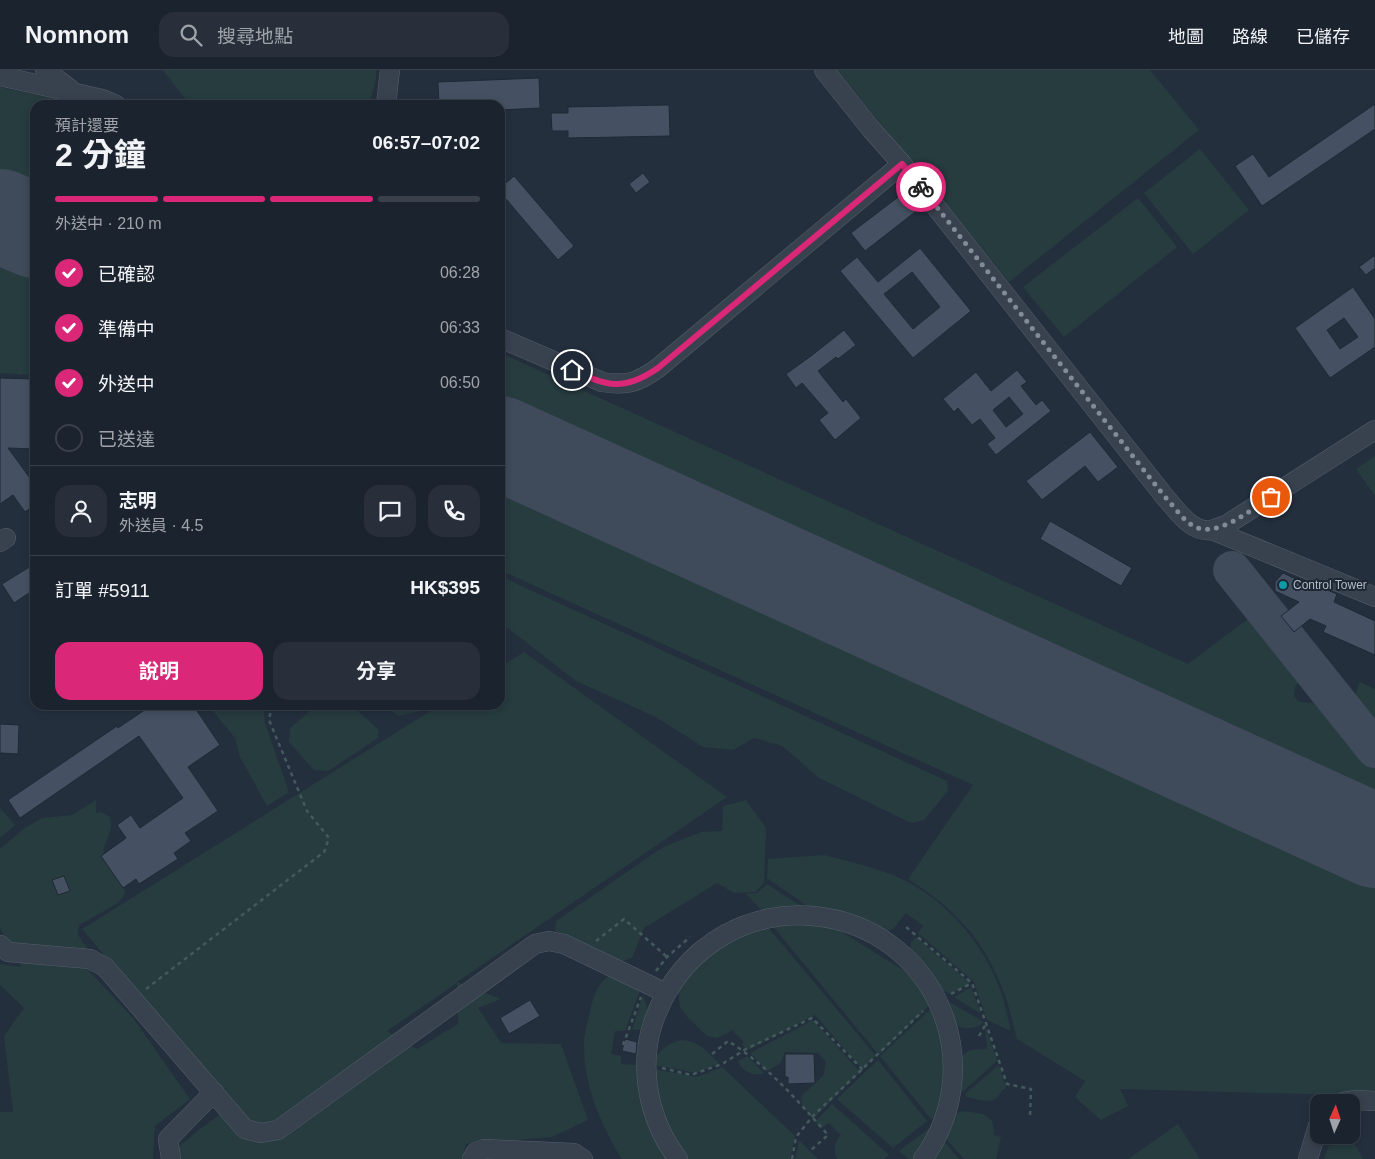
<!DOCTYPE html>
<html lang="zh-TW">
<head>
<meta charset="utf-8">
<style>
  :root { --surface:#1b232e; --page:#282f3a; --text:#f1f3f6; --muted:#a0a4aa; --line:#39404a; --accent:#db2777 }
  body { margin:0; font-family:Arial,"Noto Sans TC",sans-serif; background:var(--page); color:var(--text); height:100vh; display:flex; flex-direction:column; font-size:19px; white-space:nowrap }
  * { box-sizing:border-box; margin:0 }
  p { font-size:16px; color:var(--muted) }
  .icon { flex:none; width:28px; height:28px; fill:none; stroke:currentColor; stroke-width:2; stroke-linecap:round; stroke-linejoin:round }
  .map { position:relative; flex:1; overflow:hidden }
  .panel { position:absolute; left:30px; top:30px; width:475px; height:610px; display:flex; flex-direction:column; background:var(--surface); border-radius:15px; box-shadow:0 2px 8px #0003,0 0 0 1px var(--line) }
  .panel>* { flex:none }
  .needle { width:32px; rotate:3deg }
  .controls { position:absolute; left:1310px; top:1024px; display:grid; gap:10px }
  .controls a { display:grid; place-items:center; width:50px; height:50px; border-radius:10px; background:var(--surface); box-shadow:0 2px 8px #0003,0 0 0 1px var(--line); font-size:25px }
  .pin { position:absolute; display:grid; place-items:center; width:42px; height:42px; color:#fff; margin:-21px; border:2px solid #fff; border-radius:50%; box-shadow:0 1px 5px #0007 }
  .courier { position:absolute; display:grid; place-items:center; width:50px; height:50px; margin:-25px; border:4px solid #db2777; border-radius:50%; background:#fff; color:#222; box-shadow:0 1px 6px #0007 }
  .head em { font-style:normal; font-weight:700 }
  .head div { display:flex; flex-direction:column-reverse }
  .head { display:flex; align-items:center; justify-content:space-between; height:85px; padding:0 25px }
  h1 { font-size:32px; font-weight:700; line-height:38px }
  .bar { display:grid; grid-template-columns:repeat(4,1fr); gap:8px 5px; align-content:center; height:60px; padding:0 25px }
  .bar i { height:6px; border-radius:4px; background:var(--line) }
  .bar .active { background:var(--accent) }
  .bar p { grid-column:span 4 }
  .line { display:flex; align-items:center; gap:12px; padding:0 25px; border-top:1px solid var(--line) }
  .line div { flex:1 }
  .round { display:grid; place-items:center; flex:none; width:52px; height:52px; border-radius:15px; background:var(--page) }
  ol { padding:0 25px; list-style:none }
  li { display:flex; align-items:center; gap:15px; height:55px }
  li p { margin-inline-start:auto }
  li .icon { padding:5px; border-radius:50%; background:var(--accent); color:#fff; stroke-width:4 }
  li:last-child { color:var(--muted) }
  li i { width:28px; height:28px; border:2px solid var(--line); border-radius:50% }
  .action { display:flex; gap:10px; margin-top:auto; padding:10px 25px }
  .action a { flex:1; height:58px; border-radius:15px; background:var(--accent); color:#fff; font-size:20px; font-weight:700; line-height:58px; text-align:center }
  .action a+a { background:var(--page); color:var(--text) }
  header { display:flex; align-items:center; gap:30px; box-sizing:border-box; height:70px; padding:0 25px; background:var(--surface); border-bottom:1px solid var(--line) }
  header strong { font-size:24px }
  nav { display:flex; gap:28px; margin-inline-start:auto; font-size:18px }
  .search { width:350px; height:45px; background:var(--page); display:flex; align-items:center; gap:12px; box-sizing:border-box; padding:0 18px; border-radius:15px; color:var(--muted); font-size:19px }
  .map>svg:first-child { display:block }
  .green { fill:#263c3f; fill-rule:evenodd }
  .lines { fill:none; stroke-linecap:round; stroke-linejoin:round }
  .taxiway { stroke:#3f4a5a; stroke-width:38 }
  .runway { stroke:#3f4a5a; stroke-width:94 }
  .building { fill:#455162; stroke:#1f2835; fill-rule:evenodd }
  .minor-casing { stroke:#565f6c; stroke-width:20 }
  .path { stroke:#44595c; stroke-width:2.5; stroke-dasharray:4 4; stroke-linecap:butt }
  .minor { stroke:#38414e; stroke-width:19 }
  .done { stroke:#828b98; stroke-width:5; stroke-dasharray:0 9 }
  .route { stroke:#db2777; stroke-width:6 }
  .culture-dot { fill:#0f9aa8; stroke:#1d2633; stroke-width:2 }
  .labels { text-anchor:middle; dominant-baseline:central; stroke-width:4; stroke-linejoin:round; paint-order:stroke }
  .poi-label { font-size:12px; fill:#b4bcc9; stroke:#1d2633; text-anchor:start }
</style>
</head>
<body>
<header>
<strong>Nomnom</strong>
<div class="search"><svg class="icon" aria-label="search" viewBox="0 0 24 24"><circle cx="10" cy="10" r="6"/><path d="M15 15l6 6"/></svg>搜尋地點</div>
<nav><a>地圖</a><a>路線</a><a>已儲存</a></nav>
</header>
<div class="map">
<svg width="1375" height="1089" viewBox="0 0 1375 1089">
  <rect width="100%" height="100%" fill="#242f3e"/>
  <g class="green">
    <polygon points="163,0 376,0 376,10 369,35 190,35"/>
    <polygon points="837,0 1150,0 1199,60 1009,212"/>
    <polygon points="0,17 83,35 35,35 35,124 0,108"/>
    <polygon points="1200,79 1249,140 1193,184 1144,123"/>
    <polygon points="1138,128 1177,177 1064,267 1023,217"/>
    <polygon points="0,190 35,206 35,305 0,303"/>
    <polygon points="500,283 1188,594 1254,544 1306,604 1295,617 1294,626 1299,632 1309,633 1324,630 1375,692 1375,733 500,335"/>
    <polygon points="1375,386 1375,426 1356,399"/>
    <path d="M500,418L1375,815V1026L1120,1019L1128,1036L1101,1050L1075,1027L1085,1011L1017,969C1013,955 1010,939 1005,925C985,871 956,839 908,809L973,715L500,500Z"/>
    <polygon points="500,506 947,711 948,721 924,750 911,753 819,708 782,676 754,668 733,680 703,677 656,647 576,611 500,552"/>
    <path d="M524,582L727,727L457,912L501,929L478,938L501,973L561,974L588,1050L552,1067L466,1074L462,1089H164L200,1059L232,1036L82,859L440,635H500V597ZM457,913L458,954L417,979L387,961Z"/>
    <polygon points="1360,612 1375,619 1375,665 1351,635"/>
    <polygon points="208,635 261,635 263,637 265,653 289,722 267,736 240,687 235,668"/>
    <polygon points="317,635 351,635 379,660 378,668 328,701 314,700 289,672 290,658"/>
    <polygon points="382,635 429,635 421,641 398,646"/>
    <path d="M96,730V743L101,742L110,747C115,764 101,773 104,786C107,800 124,807 125,824L118,833L79,855L78,865L89,881L78,886L91,903L133,948L190,1029L155,1056L153,1089H0V1042H13L4,966L24,938L0,915V894L21,897L14,877L8,872L0,858V779L25,758L42,748L72,745Z"/>
    <polygon points="746,730 766,758 764,813 755,822 734,823 717,813 644,858 632,888 621,892 555,861 556,851 663,777 701,762 722,761 723,736"/>
    <polygon points="0,738 15,755 0,768"/>
    <path d="M824,785C851,792 879,798 904,810C950,833 988,879 1003,928C1006,939 1008,950 1011,961L987,950L974,912L918,863L923,856L906,843L893,859L881,862L816,842L767,808L768,789Z"/>
    <polygon points="767,814 807,840 765,844 746,824 757,823"/>
    <polygon points="789,852 829,854 903,900 917,911 932,933 879,985 772,855"/>
    <polygon points="767,856 876,986 862,999 815,945 748,980 742,975 744,972 732,960 726,964 717,968 707,966 688,948 680,937 678,921 683,909 720,875"/>
    <polygon points="916,867 970,913 951,924 937,918 914,890 910,881 911,873"/>
    <path d="M612,904L636,915L640,921L625,961H615L611,984L621,986V994L640,995L670,1089H622C602,1057 585,1018 584,980C583,968 587,954 590,942C593,927 598,911 612,904Z"/>
    <polygon points="971,917 981,944 954,927"/>
    <polygon points="643,925 649,943 643,959 632,960"/>
    <path d="M946,930L984,952C975,960 958,961 952,950C948,945 948,936 946,930Z"/>
    <polygon points="934,936 946,988 940,1043 931,1049 880,986"/>
    <polygon points="813,950 860,1002 813,1049 802,1036 801,1026 823,1006 826,992 818,983 785,982 780,994 767,1001 750,983"/>
    <path d="M985,955L997,991L962,1022C955,1012 955,989 967,982C972,979 982,979 987,979Z"/>
    <path d="M682,970C700,972 706,981 719,993L697,1003L653,995C657,981 667,973 682,970Z"/>
    <path d="M747,986L764,1003C752,1007 743,1002 738,991Z"/>
    <polygon points="878,990 927,1051 893,1078 837,1029"/>
    <path d="M999,995L1006,1018L1002,1020C995,1037 981,1030 967,1027L965,1024Z"/>
    <polygon points="722,997 795,1066 790,1089 687,1089 683,1084 660,1038 654,999 697,1007"/>
    <path d="M832,1034L889,1085L884,1089H837C833,1079 834,1073 841,1065L829,1053L822,1058L815,1052Z"/>
    <path d="M963,1041C981,1044 995,1042 994,1065L1001,1067L996,1089H964L944,1066C949,1052 948,1045 963,1041Z"/>
    <polygon points="1178,1054 1200,1089 1128,1089"/>
    <polygon points="931,1057 915,1089 909,1089 899,1081"/>
    <polygon points="942,1069 959,1089 933,1089"/>
    <polygon points="799,1070 818,1089 795,1089"/>
    <polygon points="1354,1073 1363,1089 1324,1089 1329,1076"/>
  </g>
  <g class="lines">
    <polyline class="taxiway" points="1232,500 1375,679"/>
    <g class="runway">
      <polyline points="0,146 35,161"/>
      <polyline points="500,373 1375,771"/>
    </g>
  </g>
  <g class="building">
    <polygon points="539,8 540,38 500,40 500,35 439,35 438,12"/>
    <polygon points="1375,34 1375,59 1262,136 1235,96 1253,84 1269,107"/>
    <polygon points="669,35 670,66 568,68 568,61 552,61 551,43 568,43 568,37"/>
    <polygon points="643,103 650,112 636,123 629,114"/>
    <polygon points="514,106 574,176 558,190 500,122 500,118"/>
    <polygon points="906,121 919,139 865,181 851,163"/>
    <path d="M920,178L971,241L913,288L840,201L857,187L878,212ZM912,202L940,237L913,259L884,224Z"/>
    <polygon points="1375,185 1375,198 1366,205 1359,197"/>
    <path d="M1353,217L1375,249V277L1330,308L1295,258ZM1344,248L1358,267L1340,279L1327,260Z"/>
    <polygon points="844,260 856,275 838,289 836,287 818,301 843,332 846,329 861,348 835,370 819,350 828,343 802,313 796,318 786,304 811,286"/>
    <path d="M1017,300L1027,312L1021,316L1036,335L1042,330L1051,341L996,385L987,374L995,368L980,349L972,355L958,338L954,342L943,329L976,302L991,321ZM1009,327L1023,344L1006,357L993,340Z"/>
    <polygon points="0,308 35,309 35,379 8,378 35,415 35,435 25,442 13,425 0,434"/>
    <polygon points="1090,362 1118,397 1098,412 1085,396 1042,430 1026,411"/>
    <polygon points="1050,451 1132,498 1121,516 1040,469"/>
    <polygon points="31,496 35,501 35,519 14,533 2,514"/>
    <polygon points="1283,503 1319,520 1320,517 1337,524 1334,532 1375,551 1375,585 1323,562 1326,556 1310,549 1294,562 1281,546 1299,532 1275,521 1275,512"/>
    <polygon points="152,635 193,635 220,675 188,697 218,741 185,763 191,771 174,783 178,789 139,814 136,809 123,818 101,786 126,768 117,755 131,745 140,758 183,728 139,666 20,748 8,730 117,656 118,658"/>
    <polygon points="0,654 19,655 18,684 0,683"/>
    <polygon points="64,806 70,821 58,825 52,810"/>
    <polygon points="530,930 540,946 509,964 500,948"/>
    <polygon points="625,969 637,972 636,984 622,981"/>
    <polygon points="785,984 814,984 815,1013 788,1014 788,1007 785,1007"/>
  </g>
  <g class="lines">
    <g class="minor-casing">
      <g id="minor">
        <polyline points="45,0 70,19"/>
        <path d="M824,0L871,59L902,94L1165,427C1177,440 1191,463 1211,460C1216,459 1221,456 1226,455L1375,360"/>
        <polyline points="0,6 102,29 116,35"/>
        <polyline points="386,35 390,0"/>
        <path d="M500,268L602,312C627,316 637,313 658,298L902,94"/>
        <polyline points="1212,460 1375,527"/>
        <polyline points="0,472 6,468"/>
        <polyline points="0,875 8,882 90,889 105,897 245,1059 261,1063 278,1060 535,874 549,871 564,874 666,923"/>
        <polyline points="1343,1032 1356,1030 1375,1031"/>
        <polyline points="171,1089 168,1069 214,1022"/>
        <polyline points="472,1089 476,1082 484,1079 574,1083 583,1089"/>
        <path d="M678,1089C649,1051 638,999 653,953C666,915 690,884 726,864C752,850 783,843 813,846C933,857 993,992 923,1089"/>
        <polyline points="1308,1089 1319,1052"/>
      </g>
    </g>
    <g class="path">
      <polyline points="906,857 972,913 1007,1014 1031,1019 1030,1047"/>
      <polyline points="596,871 624,849 667,887"/>
      <polyline points="656,901 667,887 690,867"/>
      <polyline points="146,919 324,782 329,768 307,741 269,650 272,635"/>
      <polyline points="951,924 972,913"/>
      <polyline points="979,966 987,952"/>
      <polyline points="623,975 641,927"/>
      <path d="M712,984L728,971C768,996 797,1030 828,1065L810,1081"/>
      <polyline points="662,998 691,1005 722,994 746,979 812,948 863,1000"/>
      <polyline points="792,1089 796,1067 812,1047 923,941"/>
    </g>
    <use href="#minor" class="minor"/>
  </g>
  <g class="lines">
    <path class="done" d="M921,117L1165,427C1173,435 1180,446 1189,453C1212,473 1250,440 1271,427"/>
    <path class="route" d="M572,300C608,316 623,322 658,298L902,94L921,117"/>
  </g>
  <circle class="culture-dot" cx="1283" cy="515" r="5"/>
  <g class="labels">
    <g class="poi-label">
      <text x="1293" y="515">Control Tower</text>
    </g>
  </g>
</svg>
<div class="controls">
<a><svg class="needle" viewBox="-14 -14 28 28"><path d="M0-13l5 13h-10z" fill="#e53935"/><path d="M0 13l5-13h-10z" fill="#a0a4aa"/></svg></a>
</div>
<div class="pin" style="left:1271px;top:427px;background:#ea580c"><svg class="icon" aria-label="bag" viewBox="0 0 24 24"><path d="M5 8h14l-1 12H6zM9 8a3 3 0 0 1 6 0"/></svg></div>
<div class="pin" style="left:572px;top:300px;background:#1f2937"><svg class="icon" aria-label="home" viewBox="0 0 24 24"><path d="M3 11l9-7 9 7M6 9v11h12V9"/></svg></div>
<div class="courier" style="left:921px;top:117px"><svg class="icon" aria-label="bike" viewBox="0 0 24 24"><circle cx="6" cy="16" r="4"/><circle cx="18" cy="16" r="4"/><path d="M6 16l4-8h5l3 8M10 8l3 8H6M13 5h3"/></svg></div>
<section class="panel">
<div class="head"><div><h1>2 分鐘</h1><p>預計還要</p></div><em>06:57–07:02</em></div>
<div class="bar"><i class="active"></i><i class="active"></i><i class="active"></i><i></i><p>外送中 · 210 m</p></div>
<ol>
<li><svg class="icon" aria-label="check" viewBox="0 0 24 24"><path d="M5 12l5 5 9-10"/></svg>已確認<p>06:28</p></li>
<li><svg class="icon" aria-label="check" viewBox="0 0 24 24"><path d="M5 12l5 5 9-10"/></svg>準備中<p>06:33</p></li>
<li><svg class="icon" aria-label="check" viewBox="0 0 24 24"><path d="M5 12l5 5 9-10"/></svg>外送中<p>06:50</p></li>
<li><i></i>已送達</li>
</ol>
<div class="line" style="height:90px"><a class="round"><svg class="icon" aria-label="person" viewBox="0 0 24 24"><circle cx="12" cy="8" r="4"/><path d="M4 21q1-7 8-7t8 7"/></svg></a><div><b>志明</b><p>外送員 · 4.5</p></div><a class="round"><svg class="icon" aria-label="chat" viewBox="0 0 24 24"><path d="M4 5h16v11H9l-5 4z"/></svg></a><a class="round"><svg class="icon" aria-label="phone" viewBox="0 0 24 24"><path d="M5 4h4l2 5-3 2q2 4 5 5l2-3 5 2v4C11 20 4 13 5 4z"/></svg></a></div>
<div class="line" style="height:65px"><div>訂單 #5911</div><b>HK$395</b></div>
<div class="action"><a>說明</a><a>分享</a></div>
</section>
</div>
</body>
</html>
